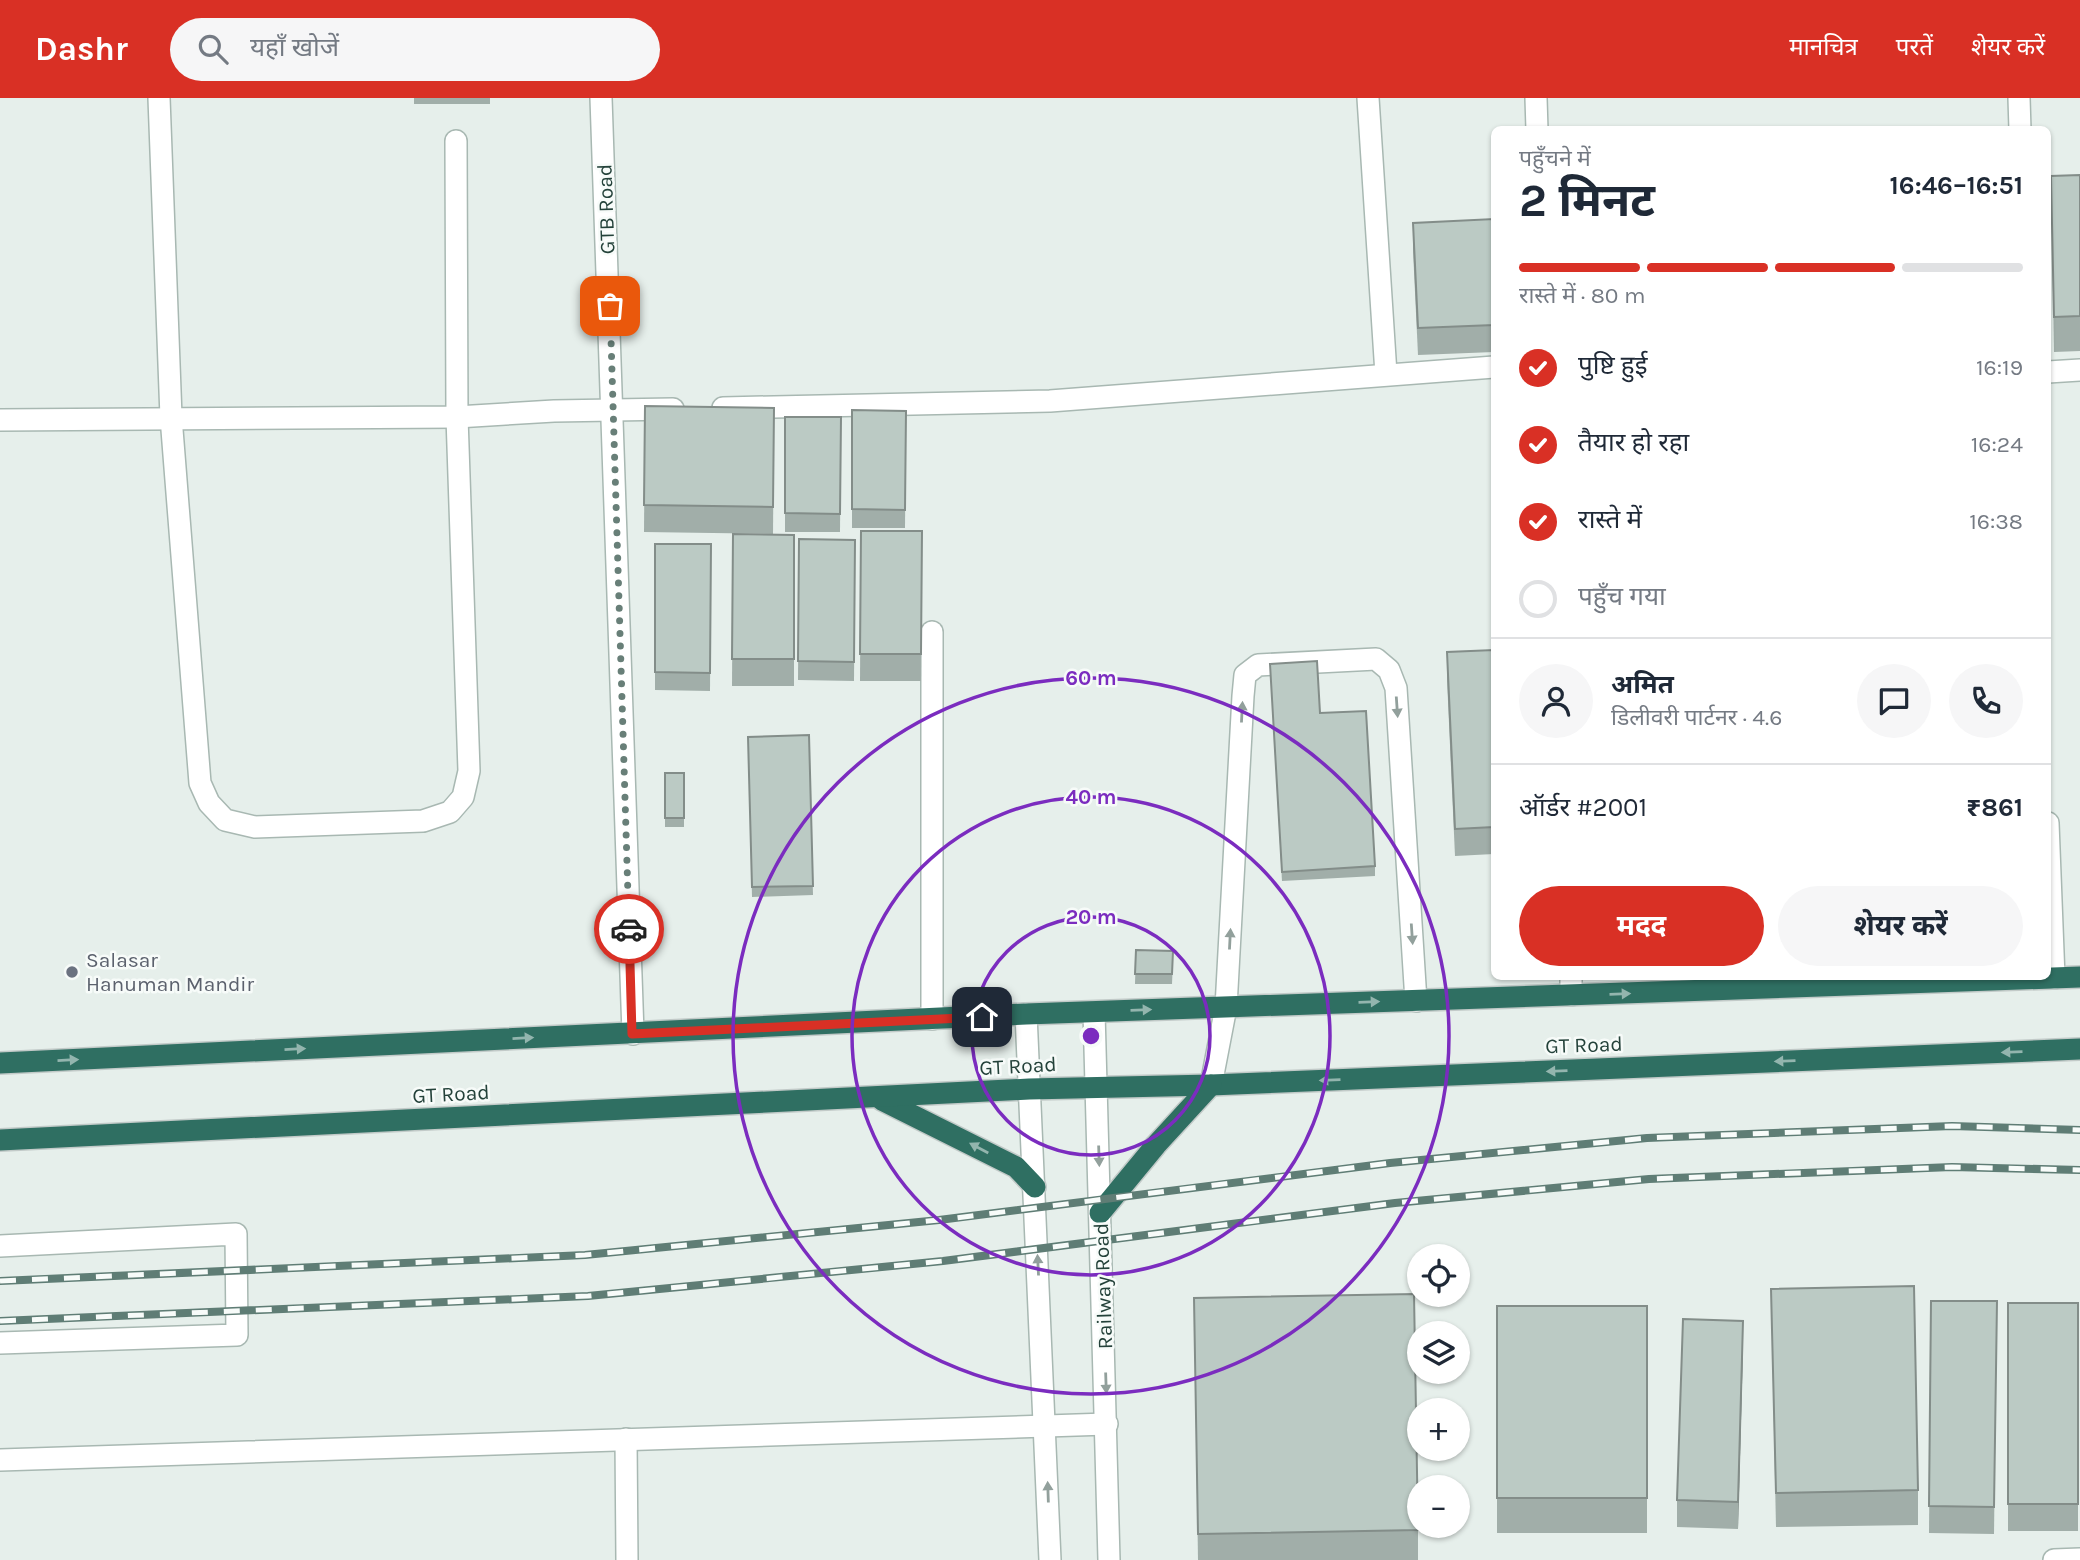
<!DOCTYPE html>
<html lang="hi">
<head>
<meta charset="utf-8">
<style>
  :root { --surface:#fff; --page:#f6f6f7; --text:#1f2937; --muted:#747a83; --line:#e0e1e3; --accent:#d93025 }
  body { margin:0; font-family:Karla,"Noto Sans Devanagari",sans-serif; background:var(--page); color:var(--text); height:100vh; display:flex; flex-direction:column; font-size:26px; white-space:nowrap }
  * { box-sizing:border-box; margin:0 }
  p { font-size:23px; color:var(--muted) }
  .icon { flex:none; width:38px; height:38px; fill:none; stroke:currentColor; stroke-width:2; stroke-linecap:round; stroke-linejoin:round }
  .map { position:relative; flex:1; overflow:hidden }
  .details { position:absolute; left:1491px; top:28px; width:560px; height:854px; display:flex; flex-direction:column; background:var(--surface); border-radius:10px; box-shadow:0 2px 5px #0004 }
  .details>* { flex:none }
  .tools { position:absolute; left:1407px; top:1146px; display:grid; gap:14px }
  .tools a { display:grid; place-items:center; width:63px; height:63px; border-radius:50%; background:var(--surface); box-shadow:0 2px 5px #0004; font-size:35px }
  .pin { position:absolute; display:grid; place-items:center; width:60px; height:60px; color:#fff; margin:-30px; border-radius:14px; box-shadow:0 4px 10px #0006 }
  .courier { position:absolute; display:grid; place-items:center; width:70px; height:70px; margin:-35px; border:5px solid #d93025; border-radius:50%; background:#fff; color:#222; box-shadow:0 2px 9px #0007 }
  .overview em { font-style:normal; font-weight:700 }
  .overview div { display:flex; flex-direction:column-reverse }
  .overview { display:flex; align-items:center; justify-content:space-between; height:119px; padding:0 28px }
  h1 { font-size:46px; font-weight:700; line-height:52px }
  .bar { display:grid; grid-template-columns:repeat(4,1fr); gap:10px 7px; align-content:center; height:84px; padding:0 28px }
  .bar i { height:9px; border-radius:5px; background:var(--line) }
  .bar .on { background:var(--accent) }
  .bar p { grid-column:span 4 }
  .line { display:flex; align-items:center; gap:18px; padding:0 28px; border-top:2px solid var(--line) }
  .line div { flex:1 }
  .round { display:grid; place-items:center; flex:none; width:74px; height:74px; border-radius:37px; background:var(--page) }
  ol { padding:0 28px; list-style:none }
  li { display:flex; align-items:center; gap:21px; height:77px }
  li p { margin-inline-start:auto }
  li .icon { padding:7px; border-radius:50%; background:var(--accent); color:#fff; stroke-width:4 }
  li:last-child { color:var(--muted) }
  li i { width:38px; height:38px; border:4px solid var(--line); border-radius:50% }
  .primary-button { display:flex; gap:14px; margin-top:auto; padding:14px 28px }
  .primary-button a { flex:1; height:80px; border-radius:42px; background:var(--accent); color:#fff; font-size:28px; font-weight:700; line-height:80px; text-align:center }
  .primary-button a+a { background:var(--page); color:var(--text) }
  header { display:flex; align-items:center; gap:42px; box-sizing:border-box; height:98px; padding:0 35px; background:var(--accent); color:#fff }
  header strong { font-size:33px }
  nav { display:flex; gap:38px; margin-inline-start:auto; font-size:24px }
  .search { width:490px; height:63px; background:var(--page); display:flex; align-items:center; gap:18px; box-sizing:border-box; padding:0 24px; border-radius:38px; color:var(--muted); font-size:26px }
  .map>svg:first-child { display:block }
  .lines { fill:none; stroke-linecap:round; stroke-linejoin:round }
  .minor-casing { stroke:#a8b8b2; stroke-width:24 }
  .highway-casing { stroke:#c2cac8; stroke-width:24 }
  .minor { stroke:#fff; stroke-width:21 }
  .highway { stroke:#2f6f62; stroke-width:21 }
  .rail-casing { stroke:#5f7d75; stroke-width:8 }
  .rail { stroke:#f7fbf9; stroke-width:5; stroke-dasharray:16; stroke-linecap:butt }
  .wall { fill:#a1aea9 }
  .shaded-wall { fill:#838d89 }
  .building { fill:#bbcac4; stroke:#838d89; stroke-width:2 }
  .oneway { fill:#92a09c }
  .oneway2 { fill:#93b5ae }
  .done { stroke:#687f78; stroke-width:7; stroke-dasharray:0 12.6 }
  .route { stroke:#d93025; stroke-width:9 }
  .ring { fill:none; stroke:#7b2cbf; stroke-width:3.5 }
  .worship-dot { fill:#6b7280; stroke:#f7fbf9; stroke-width:2.5 }
  .labels { text-anchor:middle; dominant-baseline:central; stroke-width:5; stroke-linejoin:round; paint-order:stroke }
  .street-label { font-size:21px; fill:#24423a; stroke:#f7fbf9 }
  .worship-label { font-size:21px; fill:#5b616d; stroke:#f7fbf9; text-anchor:start }
  .centre { fill:#7b2cbf; stroke:#f7fbf9; stroke-width:3.5 }
  .ring-label { font-size:21px; text-anchor:middle; font-weight:bold; fill:#7b2cbf; stroke:#f7fbf9; stroke-width:5; stroke-linejoin:round; paint-order:stroke }
</style>
</head>
<body>
<header>
<strong>Dashr</strong>
<div class="search"><svg class="icon" aria-label="search" viewBox="0 0 24 24"><circle cx="10" cy="10" r="6"/><path d="M15 15l6 6"/></svg>यहाँ खोजें</div>
<nav><a>मानचित्र</a><a>परतें</a><a>शेयर करें</a></nav>
</header>
<div class="map">
<svg width="2080" height="1462" viewBox="0 0 2080 1462">
  <rect width="100%" height="100%" fill="#e6efeb"/>
  <g class="lines">
    <g class="minor-casing">
      <g id="minor">
        <polyline points="159,0 171,319 200,685 209,705 225,722 255,729 423,723 450,714 463,699 469,673 457,319 456,43"/>
        <polyline points="601,0 633,936"/>
        <polyline points="1368,0 1386,276"/>
        <polyline points="1536,0 1537,32"/>
        <polyline points="2019,0 2020,32"/>
        <polyline points="2048,91 2080,92"/>
        <polyline points="2048,274 2080,272"/>
        <polyline points="723,310 1050,303 1494,269"/>
        <polyline points="0,322 457,319 554,313 673,311"/>
        <polyline points="932,534 932,921"/>
        <polyline points="2048,725 2054,880"/>
        <polyline points="1571,878 1571,897"/>
        <polyline points="1094,914 1109,1462"/>
        <polyline points="1026,916 1050,1462"/>
        <polyline points="1211,987 1226,909 1243,598 1245,577 1258,567 1376,561 1389,572 1396,590 1416,903"/>
        <polyline points="0,1148 236,1136 237,1237 0,1245"/>
        <polyline points="626,1341 627,1462"/>
        <polyline points="0,1362 1107,1326"/>
        <polyline points="2054,1462 2080,1461"/>
      </g>
    </g>
    <g class="highway-casing">
      <g id="highway">
        <polyline points="0,965 1026,916 2080,879"/>
        <polyline points="882,1002 1016,1069 1035,1089"/>
        <polyline points="0,1042 1029,991 1211,987 2080,951"/>
        <polyline points="1100,1115 1156,1047 1211,987"/>
      </g>
    </g>
    <use href="#minor" class="minor"/>
    <use href="#highway" class="highway"/>
    <g class="rail-casing">
      <g id="rail">
        <polyline points="0,1183 585,1157 939,1122 1390,1065 1647,1040 1952,1028 2080,1032"/>
        <polyline points="0,1223 588,1198 943,1163 1395,1105 1649,1081 1952,1069 2080,1072"/>
      </g>
    </g>
    <use href="#rail" class="rail"/>
  </g>
  <g class="wall">
    <rect x="414" y="0" width="76" height="6"/>
    <polygon points="2080,77 2080,253 2054,254 2051,78"/>
    <polygon points="1494,121 1494,254 1418,257 1413,152 1413,125"/>
    <polygon points="645,308 774,310 773,436 644,434"/>
    <polygon points="852,312 906,313 905,430 852,430"/>
    <polygon points="785,319 841,319 840,434 785,434"/>
    <polygon points="861,433 922,433 921,583 860,583"/>
    <polygon points="733,436 794,437 794,588 732,588"/>
    <polygon points="799,441 855,442 854,583 798,582"/>
    <polygon points="655,446 711,446 710,593 655,592"/>
    <polygon points="1494,552 1494,756 1455,758 1447,581 1447,554"/>
    <polygon points="1270,566 1320,615 1375,768 1375,778 1282,783"/>
    <polygon points="809,637 813,797 752,799 748,639"/>
    <rect x="665" y="675" width="19" height="54"/>
    <polygon points="1136,852 1173,862 1172,886 1135,886"/>
    <polygon points="1771,1191 1918,1392 1918,1427 1776,1429"/>
    <polygon points="1194,1200 1418,1432 1418,1462 1198,1462"/>
    <polygon points="1931,1203 1997,1203 1994,1436 1929,1435"/>
    <rect x="2008" y="1205" width="70" height="228"/>
    <rect x="1497" y="1208" width="150" height="227"/>
    <polygon points="1743,1250 1738,1431 1677,1429 1677,1402"/>
  </g>
  <polygon class="shaded-wall" points="1743,1223 1743,1250 1738,1431 1738,1404"/>
  <g class="building">
    <polygon points="2080,77 2080,218 2054,219 2051,78"/>
    <polygon points="1494,121 1494,227 1418,230 1413,125"/>
    <polygon points="645,308 774,310 773,409 644,407"/>
    <polygon points="852,312 906,313 905,412 852,411"/>
    <polygon points="785,319 841,319 840,416 785,415"/>
    <polygon points="861,433 922,433 921,556 860,556"/>
    <polygon points="733,436 794,437 794,561 732,561"/>
    <polygon points="799,441 855,442 854,564 798,563"/>
    <polygon points="655,446 711,446 710,575 655,574"/>
    <polygon points="1494,552 1494,729 1455,731 1447,554"/>
    <polygon points="1317,563 1320,615 1366,613 1375,768 1282,774 1270,566"/>
    <polygon points="809,637 813,788 752,789 748,639"/>
    <rect x="665" y="675" width="19" height="45"/>
    <polygon points="1136,852 1173,853 1172,876 1135,876"/>
    <polygon points="1914,1188 1918,1392 1776,1395 1771,1191"/>
    <polygon points="1414,1196 1418,1432 1198,1436 1194,1200"/>
    <polygon points="1931,1203 1997,1203 1994,1409 1929,1408"/>
    <rect x="2008" y="1205" width="70" height="201"/>
    <rect x="1497" y="1208" width="150" height="192"/>
    <polygon points="1683,1221 1743,1223 1738,1404 1677,1402"/>
  </g>
  <defs><path id="oneway-solid" d="M-6-.8H1V-3.2L6.5 0L1 3.2V.8H-6Z" transform="scale(1.75)"/></defs>
  <g class="oneway">
    <use href="#oneway-solid" transform="translate(1397 609) rotate(86)"/>
    <use href="#oneway-solid" transform="translate(1242 614) rotate(-87)"/>
    <use href="#oneway-solid" transform="translate(1412 836) rotate(86)"/>
    <use href="#oneway-solid" transform="translate(1230 841) rotate(-87)"/>
    <use href="#oneway-solid" transform="translate(1099 1058) rotate(88)"/>
    <use href="#oneway-solid" transform="translate(1038 1167) rotate(-93)"/>
    <use href="#oneway-solid" transform="translate(1106 1285) rotate(88)"/>
    <use href="#oneway-solid" transform="translate(1048 1394) rotate(-92)"/>
  </g>
  <g class="oneway2">
    <use href="#oneway-solid" transform="translate(1620 896) rotate(-2)"/>
    <use href="#oneway-solid" transform="translate(1369 904) rotate(-2)"/>
    <use href="#oneway-solid" transform="translate(1141 912) rotate(-2)"/>
    <use href="#oneway-solid" transform="translate(523 940) rotate(-3)"/>
    <use href="#oneway-solid" transform="translate(295 951) rotate(-3)"/>
    <use href="#oneway-solid" transform="translate(2012 954) rotate(178)"/>
    <use href="#oneway-solid" transform="translate(68 962) rotate(-3)"/>
    <use href="#oneway-solid" transform="translate(1785 963) rotate(178)"/>
    <use href="#oneway-solid" transform="translate(1557 973) rotate(178)"/>
    <use href="#oneway-solid" transform="translate(1330 982) rotate(178)"/>
    <use href="#oneway-solid" transform="translate(979 1050) rotate(-152)"/>
  </g>
  <g class="lines">
    <polyline class="done" points="610,208 629,831"/>
    <polyline class="route" points="629,831 632,936 982,919"/>
  </g>
  <g class="ring">
    <circle cx="1091" cy="938" r="119"/>
    <circle cx="1091" cy="938" r="239"/>
    <circle cx="1091" cy="938" r="358"/>
  </g>
  <circle class="worship-dot" cx="72" cy="874" r="7"/>
  <g class="labels">
    <g class="street-label">
      <text transform="translate(606 111) rotate(-92)">GTB Road</text>
      <text transform="translate(1584 947) rotate(-2)">GT Road</text>
      <text transform="translate(1018 968) rotate(-3)">GT Road</text>
      <text transform="translate(451 996) rotate(-3)">GT Road</text>
      <text transform="translate(1103 1188) rotate(-92)">Railway Road</text>
    </g>
    <g class="worship-label">
      <text x="86" y="862">Salasar<tspan x="86" dy="24">Hanuman Mandir</tspan></text>
    </g>
  </g>
  <circle cx="1091" cy="938" r="10" class="centre"/>
  <g class="ring-label">
    <text x="1091" y="587">60 m</text>
    <text x="1091" y="706">40 m</text>
    <text x="1091" y="826">20 m</text>
  </g>
</svg>
<div class="tools">
<a><svg class="icon" aria-label="locate" viewBox="0 0 24 24"><circle cx="12" cy="12" r="6"/><path d="M12 2v4M12 18v4M2 12h4M18 12h4"/></svg></a>
<a><svg class="icon" aria-label="layers" viewBox="0 0 24 24"><path d="M12 4l9 5-9 5-9-5zM3 14l9 5 9-5"/></svg></a>
<a>+</a>
<a>−</a>
</div>
<div class="pin" style="left:610px;top:208px;background:#ea580c"><svg class="icon" aria-label="bag" viewBox="0 0 24 24"><path d="M5 8h14l-1 12H6zM9 8a3 3 0 0 1 6 0"/></svg></div>
<div class="pin" style="left:982px;top:919px;background:#1f2937"><svg class="icon" aria-label="home" viewBox="0 0 24 24"><path d="M3 11l9-7 9 7M6 9v11h12V9"/></svg></div>
<div class="courier" style="left:629px;top:831px"><svg class="icon" aria-label="car" viewBox="0 0 24 24"><path d="M5 17H2v-5l4-1 3-4h7l3 4 3 1v5h-3M9 17h6M6 11h13"/><circle cx="7" cy="17" r="2"/><circle cx="17" cy="17" r="2"/></svg></div>
<section class="details">
<div class="overview"><div><h1>2 मिनट</h1><p>पहुँचने में</p></div><em>16:46–16:51</em></div>
<div class="bar"><i class="on"></i><i class="on"></i><i class="on"></i><i></i><p>रास्ते में · 80 m</p></div>
<ol>
<li><svg class="icon" aria-label="check" viewBox="0 0 24 24"><path d="M5 12l5 5 9-10"/></svg>पुष्टि हुई<p>16:19</p></li>
<li><svg class="icon" aria-label="check" viewBox="0 0 24 24"><path d="M5 12l5 5 9-10"/></svg>तैयार हो रहा<p>16:24</p></li>
<li><svg class="icon" aria-label="check" viewBox="0 0 24 24"><path d="M5 12l5 5 9-10"/></svg>रास्ते में<p>16:38</p></li>
<li><i></i>पहुँच गया</li>
</ol>
<div class="line" style="height:126px"><a class="round"><svg class="icon" aria-label="person" viewBox="0 0 24 24"><circle cx="12" cy="8" r="4"/><path d="M4 21q1-7 8-7t8 7"/></svg></a><div><b>अमित</b><p>डिलीवरी पार्टनर · 4.6</p></div><a class="round"><svg class="icon" aria-label="chat" viewBox="0 0 24 24"><path d="M4 5h16v11H9l-5 4z"/></svg></a><a class="round"><svg class="icon" aria-label="phone" viewBox="0 0 24 24"><path d="M5 4h4l2 5-3 2q2 4 5 5l2-3 5 2v4C11 20 4 13 5 4z"/></svg></a></div>
<div class="line" style="height:91px"><div>ऑर्डर #2001</div><b>₹861</b></div>
<div class="primary-button"><a>मदद</a><a>शेयर करें</a></div>
</section>
</div>
</body>
</html>
